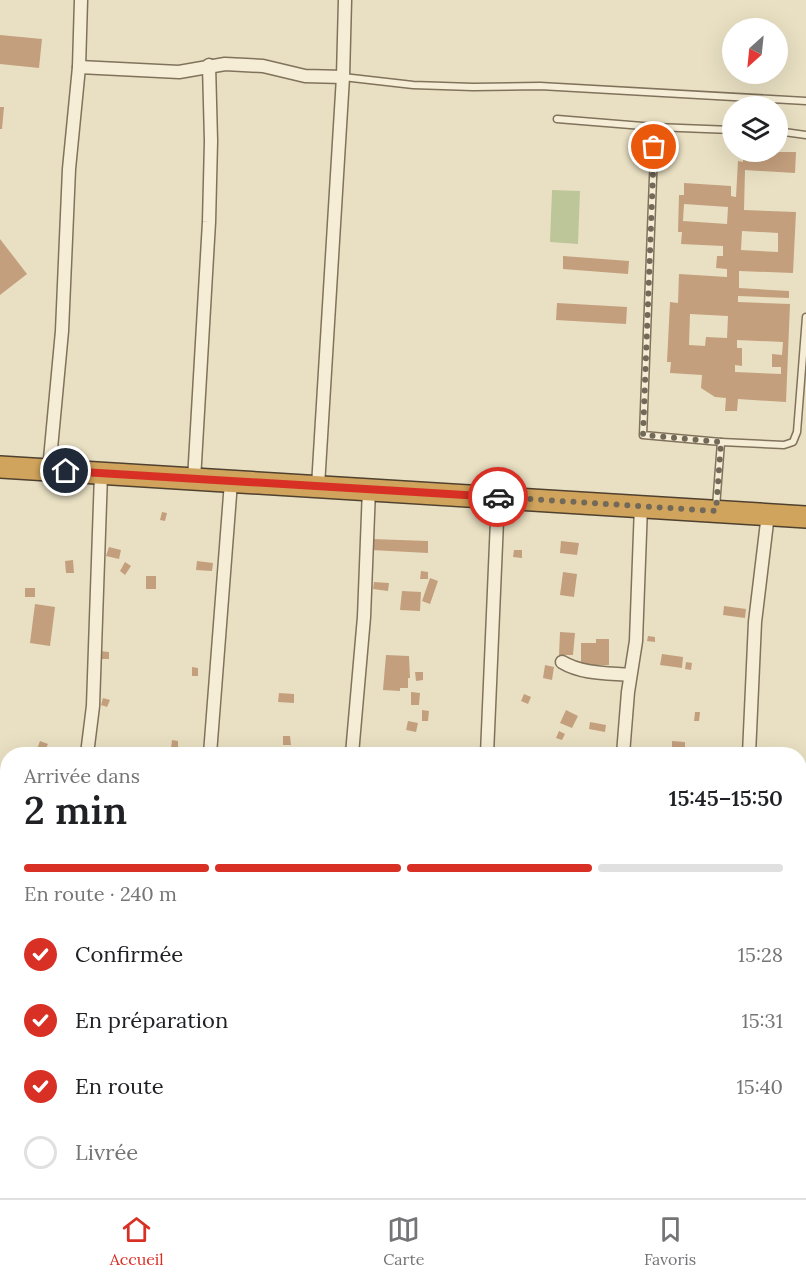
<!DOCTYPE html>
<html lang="fr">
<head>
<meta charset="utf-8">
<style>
  :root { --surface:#fff; --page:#f2f2f2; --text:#202124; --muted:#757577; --line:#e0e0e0; --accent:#d93025 }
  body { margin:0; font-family:Lora,serif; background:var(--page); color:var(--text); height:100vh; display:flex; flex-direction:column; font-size:22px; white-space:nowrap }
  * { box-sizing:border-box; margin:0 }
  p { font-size:20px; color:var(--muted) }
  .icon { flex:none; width:33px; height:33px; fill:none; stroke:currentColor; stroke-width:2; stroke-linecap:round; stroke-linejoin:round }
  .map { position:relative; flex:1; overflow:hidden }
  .side { position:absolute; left:0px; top:747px; width:807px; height:452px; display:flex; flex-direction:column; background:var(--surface); border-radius:24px 24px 0 0; box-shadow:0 6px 24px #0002 }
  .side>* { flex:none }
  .needle { width:39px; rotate:207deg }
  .tools { position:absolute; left:722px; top:18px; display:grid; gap:12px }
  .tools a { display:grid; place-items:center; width:66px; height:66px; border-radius:50%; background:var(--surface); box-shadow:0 6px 24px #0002; font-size:30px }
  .pin { position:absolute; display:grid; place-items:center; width:51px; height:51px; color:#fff; margin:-26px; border:3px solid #fff; border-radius:50%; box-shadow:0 2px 6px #0007 }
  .courier { position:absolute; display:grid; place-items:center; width:60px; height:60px; margin:-30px; border:4px solid #d93025; border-radius:50%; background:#fff; color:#222; box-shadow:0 2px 8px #0007 }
  .headline em { font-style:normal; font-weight:600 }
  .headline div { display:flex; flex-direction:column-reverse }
  .headline { display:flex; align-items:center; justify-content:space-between; height:102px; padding:0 24px }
  h1 { font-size:39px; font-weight:600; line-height:45px }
  .bar { display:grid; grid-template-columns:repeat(4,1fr); gap:9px 6px; align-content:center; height:72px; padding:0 24px }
  .bar i { height:8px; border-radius:4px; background:var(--line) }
  .bar .active { background:var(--accent) }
  .bar p { grid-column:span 4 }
  ol { padding:0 24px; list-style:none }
  li { display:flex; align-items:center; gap:18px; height:66px }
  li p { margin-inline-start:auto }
  li .icon { padding:6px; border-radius:50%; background:var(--accent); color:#fff; stroke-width:4 }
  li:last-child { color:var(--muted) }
  li i { width:33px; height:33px; border:3px solid var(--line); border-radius:50% }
  .menu { display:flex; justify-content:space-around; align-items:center; height:84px; border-top:2px solid var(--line); background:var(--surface); font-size:16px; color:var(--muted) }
  .menu a { display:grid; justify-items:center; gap:3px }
  .menu .active { color:var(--accent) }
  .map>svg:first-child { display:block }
  .green { fill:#bdc698 }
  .building { fill:#c39f7d; fill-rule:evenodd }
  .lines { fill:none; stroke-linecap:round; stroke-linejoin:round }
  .lane-casing { stroke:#81725c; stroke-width:9 }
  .street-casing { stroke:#81725c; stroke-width:15 }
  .highway-casing { stroke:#4f4030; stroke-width:24 }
  .lane { stroke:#f5edd5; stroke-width:6 }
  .street { stroke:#f5edd5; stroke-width:12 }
  .highway { stroke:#d0a45c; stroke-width:21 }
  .done { stroke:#736958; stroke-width:6; stroke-dasharray:0 10.8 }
  .route { stroke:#d93025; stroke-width:8 }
</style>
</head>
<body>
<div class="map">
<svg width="806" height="1198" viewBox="0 0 806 1198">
  <rect width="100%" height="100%" fill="#e9e0c3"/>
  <polygon class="green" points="552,190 580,191 578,244 550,242"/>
  <g class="building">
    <polygon points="0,35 42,39 39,68 0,64"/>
    <polygon points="0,107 4,107 2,129 0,129"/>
    <path d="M743,152H796L795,173L745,170L744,210L796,212L793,273L739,271V288L789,291V298L738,296V302L790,304L786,402L738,399L737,411H725L726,398L715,397L701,388L702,375L670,373L671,362H667L670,302L678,303L679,274L727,277V269L716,268L717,256H723V246L681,244L682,232H678L679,195H684V183L731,186V196L736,197L738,161L743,162ZM684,204L728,207L727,224L683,221ZM742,231L778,233V252L741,250ZM690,314L728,316L727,338L706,337L705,346L689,345ZM737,340L783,342L782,355L772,354V367H781V374L735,372V365L742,366V348H737Z"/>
    <polygon points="0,239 27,274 0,295"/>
    <polygon points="563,256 629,261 628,274 563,269"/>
    <polygon points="557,303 627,307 626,324 556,320"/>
    <polygon points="162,512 167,513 165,521 160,520"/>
    <polygon points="372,539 428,541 428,553 371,550"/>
    <polygon points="561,541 579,543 577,555 560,553"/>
    <polygon points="109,547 121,550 119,559 106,556"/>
    <polygon points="514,550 522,550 522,558 513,557"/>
    <polygon points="73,560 74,573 66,573 65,561"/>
    <polygon points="197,561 213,563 212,571 196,570"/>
    <polygon points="125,562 131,566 125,575 120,571"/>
    <polygon points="421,571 428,572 428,579 420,579"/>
    <polygon points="563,572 577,574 574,597 560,595"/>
    <rect x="146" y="576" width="10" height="13"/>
    <polygon points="430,578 438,581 430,604 422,601"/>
    <polygon points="374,582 389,583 388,591 373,589"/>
    <rect x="25" y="588" width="10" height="9"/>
    <polygon points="402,591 421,592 420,611 400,610"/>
    <polygon points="35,604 55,607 50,646 30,643"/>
    <polygon points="724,606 746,609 745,618 723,615"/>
    <polygon points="560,632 575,633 573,655 559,655"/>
    <polygon points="648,636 655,637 655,642 647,641"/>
    <polygon points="596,639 609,639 609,665 581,665 581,643 596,643"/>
    <polygon points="100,651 109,652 109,659 100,659"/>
    <polygon points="662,654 683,657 682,668 660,665"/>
    <polygon points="386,655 409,656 410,678 408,678 408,688 400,688 400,691 383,690"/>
    <polygon points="686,662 692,663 691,670 685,669"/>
    <polygon points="545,665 554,667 552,680 543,678"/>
    <polygon points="192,667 198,668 198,676 192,676"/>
    <polygon points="415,672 423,672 423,680 416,681"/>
    <polygon points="411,692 420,693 419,705 411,705"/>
    <polygon points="279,693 294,694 294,703 278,702"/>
    <polygon points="524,694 531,697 528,704 521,701"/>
    <polygon points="103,698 110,700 107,707 101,705"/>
    <polygon points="422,710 429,711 428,721 422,721"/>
    <polygon points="566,710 578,716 572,728 560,723"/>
    <polygon points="695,712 700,712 699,721 694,721"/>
    <polygon points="408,721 418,723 416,732 406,730"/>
    <polygon points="590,722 606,725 605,732 589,729"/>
    <polygon points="559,731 565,734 562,740 556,738"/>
    <polygon points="283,736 290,736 291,745 283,745"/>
    <polygon points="172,740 178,741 178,749 171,749"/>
    <polygon points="40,741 48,744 44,752 37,749"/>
    <polygon points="672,741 685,742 685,748 672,747"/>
    <polygon points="728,748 740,749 740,754 728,754"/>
    <polygon points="0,899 6,900 4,911 0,910"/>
    <polygon points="804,976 806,976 806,992 801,990"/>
    <polygon points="4,1027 8,1028 8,1042 2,1041"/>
    <polygon points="120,1192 128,1193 127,1198 119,1198"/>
  </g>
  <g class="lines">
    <g class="lane-casing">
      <g id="lane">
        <polyline points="343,77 413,85 473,87 540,86 806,101"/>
        <polyline points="557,119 655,127 732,130"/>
        <polyline points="655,127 643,435 721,442"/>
        <polyline points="777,131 806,135"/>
        <polyline points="716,507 721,442 784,445 793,442 797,432 806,317"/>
      </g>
    </g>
    <g class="street-casing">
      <g id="street">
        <polyline points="79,67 179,72 225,64 263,66 305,76 343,77"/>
        <polyline points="49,470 62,331 69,169 79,67 81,0"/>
        <polyline points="194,480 209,222 211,141 209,65"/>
        <polyline points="318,486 343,77 345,0"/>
        <path d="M562,662C582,674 607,673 630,675"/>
        <polyline points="87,754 93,706 101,474"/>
        <polyline points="210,754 231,482"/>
        <polyline points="352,754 364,617 369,489"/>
        <polyline points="487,754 498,497"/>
        <polyline points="623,754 628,692 636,641 641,506"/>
        <polyline points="749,754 755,622 768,514"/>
        <polyline points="0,820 8,819"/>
        <polyline points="800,911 806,912"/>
        <polyline points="800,1043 806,1043"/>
        <polyline points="0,1170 8,1170"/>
        <polyline points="68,1191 68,1198"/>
        <polyline points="196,1198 196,1192 341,1198"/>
        <polyline points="465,1198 466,1191"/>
        <polyline points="553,1198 563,1191"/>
        <polyline points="592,1198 593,1191"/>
        <polyline points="739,1198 739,1191"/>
      </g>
    </g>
    <g class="highway-casing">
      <polyline id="highway" points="0,467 806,517"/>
    </g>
    <use href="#lane" class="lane"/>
    <use href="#street" class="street"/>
    <use href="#highway" class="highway"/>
  </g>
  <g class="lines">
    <polyline class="done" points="498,497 716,511 721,442 643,435 654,147"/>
    <polyline class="route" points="66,471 498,497"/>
  </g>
</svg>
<div class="tools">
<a><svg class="needle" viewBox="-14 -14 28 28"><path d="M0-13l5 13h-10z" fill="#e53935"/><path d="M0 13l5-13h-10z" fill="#757577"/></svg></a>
<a><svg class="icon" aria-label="layers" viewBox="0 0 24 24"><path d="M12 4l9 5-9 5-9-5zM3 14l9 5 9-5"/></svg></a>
</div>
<div class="pin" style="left:654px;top:147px;background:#ea580c"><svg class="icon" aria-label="bag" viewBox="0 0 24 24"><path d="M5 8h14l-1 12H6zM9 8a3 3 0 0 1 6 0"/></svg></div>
<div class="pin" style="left:66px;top:471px;background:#1f2937"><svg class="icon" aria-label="home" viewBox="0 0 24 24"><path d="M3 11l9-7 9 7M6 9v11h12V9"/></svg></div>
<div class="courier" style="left:498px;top:497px"><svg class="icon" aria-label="car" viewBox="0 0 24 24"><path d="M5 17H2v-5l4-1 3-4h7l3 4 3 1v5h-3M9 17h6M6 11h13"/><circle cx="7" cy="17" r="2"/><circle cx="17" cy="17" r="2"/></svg></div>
<section class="side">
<div class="headline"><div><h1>2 min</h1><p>Arrivée dans</p></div><em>15:45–15:50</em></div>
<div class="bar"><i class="active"></i><i class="active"></i><i class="active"></i><i></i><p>En route · 240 m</p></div>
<ol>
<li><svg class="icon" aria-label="check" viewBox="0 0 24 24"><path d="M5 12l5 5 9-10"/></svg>Confirmée<p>15:28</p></li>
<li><svg class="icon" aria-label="check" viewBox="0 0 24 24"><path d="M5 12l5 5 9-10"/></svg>En préparation<p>15:31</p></li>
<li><svg class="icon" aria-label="check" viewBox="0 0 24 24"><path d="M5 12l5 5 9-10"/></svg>En route<p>15:40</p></li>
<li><i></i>Livrée</li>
</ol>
</section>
</div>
<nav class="menu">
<a class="active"><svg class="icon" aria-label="home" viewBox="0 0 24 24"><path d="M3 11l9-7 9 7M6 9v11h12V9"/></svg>Accueil</a>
<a><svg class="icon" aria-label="map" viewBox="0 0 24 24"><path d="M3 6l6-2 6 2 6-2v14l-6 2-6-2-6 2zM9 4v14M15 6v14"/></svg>Carte</a>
<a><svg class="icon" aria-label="saved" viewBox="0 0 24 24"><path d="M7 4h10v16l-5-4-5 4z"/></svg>Favoris</a>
</nav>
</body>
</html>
